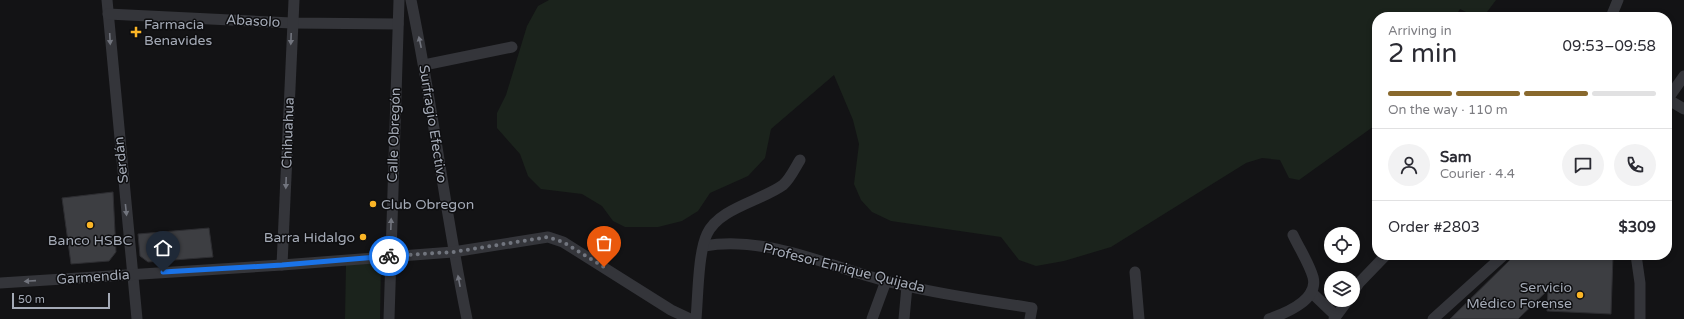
<!DOCTYPE html>
<html lang="en">
<head>
<meta charset="utf-8">
<style>
  :root { --surface:#fff; --page:#f2f2f3; --text:#2b2b33; --muted:#7c7c81; --line:#e1e1e2; --accent:#89692d }
  body { margin:0; font-family:"Varela Round",sans-serif; background:var(--page); color:var(--text); height:100vh; display:flex; flex-direction:column; font-size:15px; white-space:nowrap }
  * { box-sizing:border-box; margin:0 }
  p { font-size:13px; color:var(--muted) }
  .icon { flex:none; width:22px; height:22px; fill:none; stroke:currentColor; stroke-width:2; stroke-linecap:round; stroke-linejoin:round }
  .map { position:relative; flex:1; overflow:hidden }
  .panel { position:absolute; left:1372px; top:12px; width:300px; height:248px; display:flex; flex-direction:column; background:var(--surface); border-radius:16px; box-shadow:0 2px 6px #0003 }
  .panel>* { flex:none }
  .controls { position:absolute; left:1324px; top:227px; display:grid; gap:8px }
  .controls a { display:grid; place-items:center; width:36px; height:36px; border-radius:50%; background:var(--surface); box-shadow:0 2px 6px #0003; font-size:20px }
  .scale { position:absolute; left:12px; bottom:10px; width:98px; box-sizing:border-box; padding-left:4px; border:2px solid #a4aab6; border-top:0; font-size:11px; line-height:14px; white-space:nowrap; color:#a4aab6; -webkit-text-stroke:3px #0e0e10; paint-order:stroke }
  .pin { position:absolute; display:grid; place-items:center; width:34px; height:34px; color:#fff; margin:-41px -17px; border-radius:50% 50% 50% 0; rotate:-45deg; box-shadow:0 0 4px #0007 }
  .pin .icon { rotate:45deg }
  .courier { position:absolute; display:grid; place-items:center; width:40px; height:40px; margin:-20px; border:3px solid #1a73e8; border-radius:50%; background:#fff; color:#222; box-shadow:0 1px 5px #0007 }
  .headline em { font-style:normal; font-weight:600 }
  .headline div { display:flex; flex-direction:column-reverse }
  .headline { display:flex; align-items:center; justify-content:space-between; height:68px; padding:0 16px }
  h1 { font-size:26px; font-weight:600; line-height:30px }
  .bar { display:grid; grid-template-columns:repeat(4,1fr); gap:6px 4px; align-content:center; height:48px; padding:0 16px }
  .bar i { height:5px; border-radius:3px; background:var(--line) }
  .bar .on { background:var(--accent) }
  .bar p { grid-column:span 4 }
  .line { display:flex; align-items:center; gap:10px; padding:0 16px; border-top:1px solid var(--line) }
  .line div { flex:1 }
  .round { display:grid; place-items:center; flex:none; width:42px; height:42px; border-radius:21px; background:var(--page) }
  .map>svg:first-child { display:block }
  .green { fill:#1b231c }
  .building { fill:#3d3e42; stroke:#2d2d31 }
  .lines { fill:none; stroke-linecap:round; stroke-linejoin:round }
  .minor { stroke:#34353a; stroke-width:11 }
  .oneway { fill:#72757e }
  .done { stroke:#71757e; stroke-width:4; stroke-dasharray:0 7.2 }
  .route { stroke:#1a73e8; stroke-width:5 }
  .poi-dot { fill:#fbb526; stroke:#0e0e10; stroke-width:1.5 }
  .labels { text-anchor:middle; dominant-baseline:central; stroke-width:3; stroke-linejoin:round; paint-order:stroke }
  .street-label { font-size:14px; fill:#a4aab6; stroke:#0e0e10 }
  .poi-label { font-size:14px; fill:#a4aab6; stroke:#0e0e10; text-anchor:start }
</style>
</head>
<body>
<div class="map">
<svg width="1684" height="319" viewBox="0 0 1684 319">
  <rect width="100%" height="100%" fill="#131315"/>
  <g class="green">
    <polygon points="549,0 1496,0 1484,16 1476,17 1460,9 1455,17 1377,17 1377,124 1299,180 1289,178 1280,160 1262,158 1246,163 1111,247 1064,261 1036,266 1019,260 1001,237 891,221 872,212 861,200 854,184 859,144 853,120 834,75 771,129 765,158 748,176 710,193 698,211 682,221 658,227 625,227 613,221 602,206 582,194 541,189 528,176 520,154 497,128 497,113 506,95 527,26 538,6"/>
    <polygon points="346,264 381,264 380,319 345,319"/>
  </g>
  <g class="building">
    <polygon points="113,192 116,252 109,261 71,264 62,198"/>
    <polygon points="209,228 213,257 148,262 140,256 138,234"/>
    <polygon points="1515,255 1532,255 1534,257 1549,257 1549,255 1613,255 1611,314 1547,311 1548,290 1518,319 1450,319"/>
  </g>
  <g class="lines">
    <g class="minor">
      <polyline points="107,0 137,319"/>
      <path d="M411,0C433,106 445,213 467,319"/>
      <polyline points="108,14 292,23 398,24"/>
      <polyline points="1611,17 1618,0"/>
      <polyline points="424,65 512,47"/>
      <polyline points="1667,99 1684,109"/>
      <polyline points="1667,100 1684,76"/>
      <path d="M704,246C765,235 828,266 886,281C934,294 984,300 1032,308L1030,319"/>
      <polyline points="1636,255 1640,283 1640,319"/>
      <polyline points="282,265 294,0"/>
      <polyline points="1135,272 1139,319"/>
      <polyline points="0,283 282,265 453,252 548,237 563,242 671,310 690,319"/>
      <polyline points="1311,292 1336,316"/>
      <polyline points="1353,292 1359,283 1386,255"/>
      <polyline points="389,319 399,0"/>
      <path d="M696,319C698,297 698,253 707,234C719,208 761,201 783,185C790,179 795,168 800,160"/>
      <polyline points="872,319 886,281"/>
      <polyline points="904,319 907,286"/>
      <path d="M1269,319C1286,313 1319,300 1313,277C1309,263 1299,248 1293,235"/>
      <polyline points="1334,319 1348,300"/>
      <polyline points="1433,319 1504,255"/>
    </g>
  </g>
  <defs><path id="oneway-solid" d="M-6-.8H1V-3.2L6.5 0L1 3.2V.8H-6Z"/></defs>
  <g class="oneway">
    <use href="#oneway-solid" transform="translate(110 39) rotate(87)"/>
    <use href="#oneway-solid" transform="translate(291 39) rotate(92)"/>
    <use href="#oneway-solid" transform="translate(420 42) rotate(-102)"/>
    <use href="#oneway-solid" transform="translate(286 183) rotate(92)"/>
    <use href="#oneway-solid" transform="translate(126 210) rotate(84)"/>
    <use href="#oneway-solid" transform="translate(391 224) rotate(-88)"/>
    <use href="#oneway-solid" transform="translate(30 281) rotate(176)"/>
    <use href="#oneway-solid" transform="translate(459 281) rotate(-101)"/>
  </g>
  <g class="lines">
    <polyline class="done" points="389,256 453,252 548,237 563,242 604,267"/>
    <polyline class="route" points="163,272 282,265 389,256"/>
  </g>
  <g class="poi-dot">
    <path d="M134 26h4v4h4v4h-4v4h-4v-4h-4v-4h4z"/>
    <circle cx="373" cy="204" r="4"/>
    <circle cx="90" cy="225" r="4"/>
    <circle cx="363" cy="237" r="4"/>
    <circle cx="1580" cy="295" r="4"/>
  </g>
  <g class="labels">
    <g class="street-label">
      <text transform="translate(253 21) rotate(3)">Abasolo</text>
      <text transform="translate(433 124) rotate(81)">Surfragio Efectivo</text>
      <text transform="translate(288 133) rotate(-88)">Chihuahua</text>
      <text transform="translate(394 135) rotate(-88)">Calle Obregón</text>
      <text transform="translate(121 160) rotate(-96)">Serdán</text>
      <text transform="translate(844 268) rotate(14)">Profesor Enrique Quijada</text>
      <text transform="translate(93 277) rotate(-4)">Garmendia</text>
    </g>
    <g class="poi-label">
      <text x="144" y="24">Farmacia<tspan x="144" dy="16">Benavides</tspan></text>
      <text x="381" y="204">Club Obregon</text>
      <text x="355" y="237" text-anchor="end">Barra Hidalgo</text>
      <text x="90" y="240" text-anchor="middle">Banco HSBC</text>
      <text x="1572" y="287" text-anchor="end">Servicio<tspan x="1572" dy="16">Médico Forense</tspan></text>
    </g>
  </g>
</svg>
<div class="controls">
<a><svg class="icon" aria-label="locate" viewBox="0 0 24 24"><circle cx="12" cy="12" r="6"/><path d="M12 2v4M12 18v4M2 12h4M18 12h4"/></svg></a>
<a><svg class="icon" aria-label="layers" viewBox="0 0 24 24"><path d="M12 4l9 5-9 5-9-5zM3 14l9 5 9-5"/></svg></a>
</div>
<div class="scale">50 m</div>
<div class="pin" style="left:604px;top:267px;background:#ea580c"><svg class="icon" aria-label="bag" viewBox="0 0 24 24"><path d="M5 8h14l-1 12H6zM9 8a3 3 0 0 1 6 0"/></svg></div>
<div class="pin" style="left:163px;top:272px;background:#1f2937"><svg class="icon" aria-label="home" viewBox="0 0 24 24"><path d="M3 11l9-7 9 7M6 9v11h12V9"/></svg></div>
<div class="courier" style="left:389px;top:256px"><svg class="icon" aria-label="bike" viewBox="0 0 24 24"><circle cx="6" cy="16" r="4"/><circle cx="18" cy="16" r="4"/><path d="M6 16l4-8h5l3 8M10 8l3 8H6M13 5h3"/></svg></div>
<section class="panel">
<div class="headline"><div><h1>2 min</h1><p>Arriving in</p></div><em>09:53–09:58</em></div>
<div class="bar"><i class="on"></i><i class="on"></i><i class="on"></i><i></i><p>On the way · 110 m</p></div>
<div class="line" style="height:72px"><a class="round"><svg class="icon" aria-label="person" viewBox="0 0 24 24"><circle cx="12" cy="8" r="4"/><path d="M4 21q1-7 8-7t8 7"/></svg></a><div><b>Sam</b><p>Courier · 4.4</p></div><a class="round"><svg class="icon" aria-label="chat" viewBox="0 0 24 24"><path d="M4 5h16v11H9l-5 4z"/></svg></a><a class="round"><svg class="icon" aria-label="phone" viewBox="0 0 24 24"><path d="M5 4h4l2 5-3 2q2 4 5 5l2-3 5 2v4C11 20 4 13 5 4z"/></svg></a></div>
<div class="line" style="height:52px"><div>Order #2803</div><b>$309</b></div>
</section>
</div>
</body>
</html>
